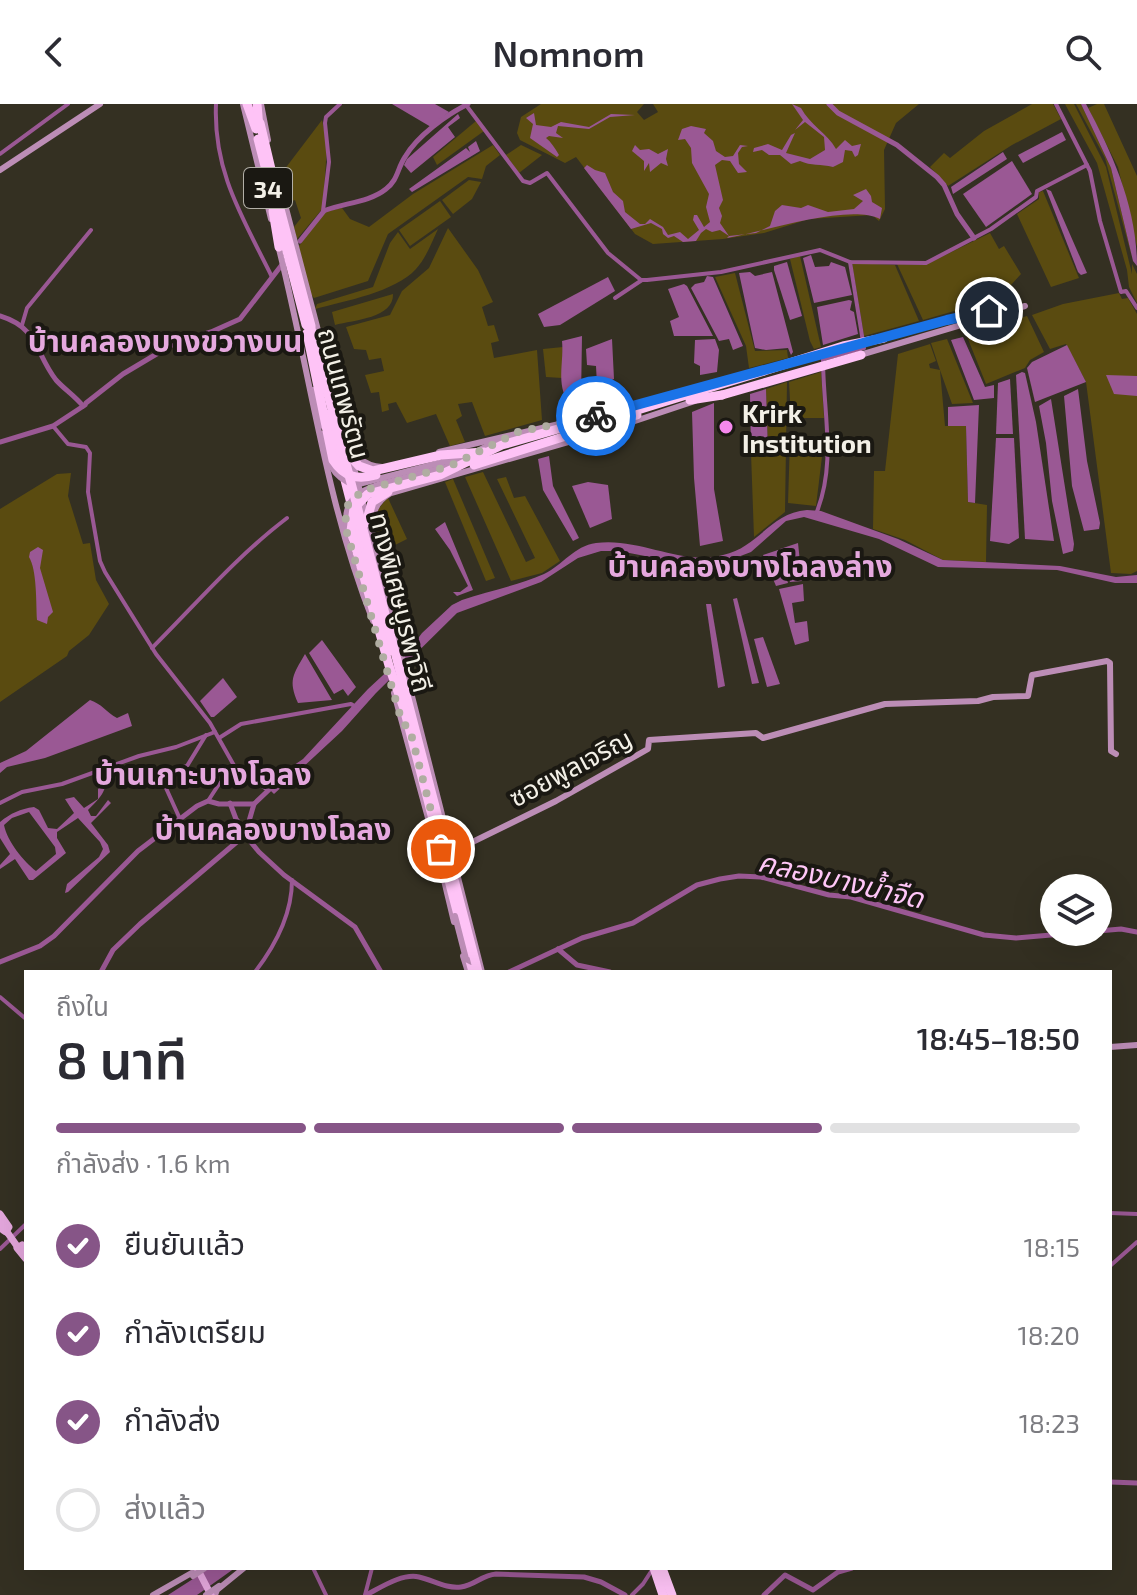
<!DOCTYPE html>
<html lang="th">
<head>
<meta charset="utf-8">
<style>
  :root { --surface:#fff; --page:#f7f7f7; --text:#2b2b33; --muted:#7c7c81; --line:#e1e1e2; --accent:#865587 }
  body { margin:0; font-family:"Exo 2","Noto Sans Thai",sans-serif; background:var(--page); color:var(--text); height:100vh; display:flex; flex-direction:column; font-size:30px; white-space:nowrap }
  * { box-sizing:border-box; margin:0 }
  p { font-size:26px; color:var(--muted) }
  .icon { flex:none; width:44px; height:44px; fill:none; stroke:currentColor; stroke-width:2; stroke-linecap:round; stroke-linejoin:round }
  .map { position:relative; flex:1; overflow:hidden }
  .sheet { position:absolute; left:24px; top:866px; width:1088px; height:600px; display:flex; flex-direction:column; background:var(--surface); border-radius:0px; box-shadow:0 8px 32px #0002 }
  .sheet>* { flex:none }
  .buttons { position:absolute; left:1040px; top:770px; display:grid; gap:16px }
  .buttons a { display:grid; place-items:center; width:72px; height:72px; border-radius:50%; background:var(--surface); box-shadow:0 8px 32px #0002; font-size:40px }
  .pin { position:absolute; display:grid; place-items:center; width:68px; height:68px; color:#fff; margin:-34px; border:4px solid #fff; border-radius:50%; box-shadow:0 2px 8px #0007 }
  .courier { position:absolute; display:grid; place-items:center; width:80px; height:80px; margin:-40px; border:6px solid #1a73e8; border-radius:50%; background:#fff; color:#222; box-shadow:0 2px 10px #0007 }
  .head em { font-style:normal; font-weight:600 }
  .head div { display:flex; flex-direction:column-reverse }
  .head { display:flex; align-items:center; justify-content:space-between; height:136px; padding:0 32px }
  h1 { font-size:52px; font-weight:600; line-height:60px }
  .bar { display:grid; grid-template-columns:repeat(4,1fr); gap:12px 8px; align-content:center; height:96px; padding:0 32px }
  .bar i { height:10px; border-radius:6px; background:var(--line) }
  .bar .current { background:var(--accent) }
  .bar p { grid-column:span 4 }
  ol { padding:0 32px; list-style:none }
  li { display:flex; align-items:center; gap:24px; height:88px }
  li p { margin-inline-start:auto }
  li .icon { padding:8px; border-radius:50%; background:var(--accent); color:#fff; stroke-width:4 }
  li:last-child { color:var(--muted) }
  li i { width:44px; height:44px; border:4px solid var(--line); border-radius:50% }
  header { display:flex; justify-content:space-between; align-items:center; height:104px; padding:0 32px; background:var(--surface); font-size:36px; font-weight:600 }
  .map>svg:first-child { display:block }
  .green { fill:#5a4b10 }
  .water { fill:#9a5894; fill-rule:evenodd }
  .lines { fill:none; stroke-linecap:round; stroke-linejoin:round }
  .canal { stroke:#9a5894; stroke-width:4 }
  .river { stroke:#9a5894; stroke-width:5 }
  .secondary { stroke:#bc8db6; stroke-width:6 }
  .primary { stroke:#e3a6dc; stroke-width:7 }
  .highway { stroke:#fec3f6; stroke-width:9 }
  .secondary-bridge { stroke:#bc8db6; stroke-width:6 }
  .primary-bridge { stroke:#e3a6dc; stroke-width:7 }
  .highway-bridge { stroke:#fec3f6; stroke-width:9 }
  .done { stroke:#b0ada2; stroke-width:8; stroke-dasharray:0 14.4 }
  .route { stroke:#1a73e8; stroke-width:10 }
  .poi-dot { fill:#f688ed; stroke:#1a1812; stroke-width:3 }
  .labels { text-anchor:middle; dominant-baseline:central; stroke-width:8; stroke-linejoin:round; paint-order:stroke }
  .shield { fill:#1a1812; stroke:#b2afa7; stroke-width:2 }
  .shield-label { font-size:24px; font-weight:bold; fill:#f3f0e7 }
  .street-label { font-size:26px; fill:#f3f0e7; stroke:#1a1812 }
  .poi-label { font-size:26px; font-weight:bold; fill:#f3f0e7; stroke:#1a1812; text-anchor:start }
  .water-label { font-size:28px; font-style:italic; fill:#ffc7f8; stroke:#1a1812 }
  .quarter-label { font-size:30px; font-weight:bold; fill:#e5a8de; stroke:#1a1812 }
</style>
</head>
<body>
<header><svg class="icon" aria-label="back" viewBox="0 0 24 24"><path d="M15 5l-7 7 7 7"/></svg>Nomnom<svg class="icon" aria-label="search" viewBox="0 0 24 24"><circle cx="10" cy="10" r="6"/><path d="M15 15l6 6"/></svg></header>
<div class="map">
<svg width="1137" height="1491" viewBox="0 0 1137 1491">
  <rect width="100%" height="100%" fill="#343022"/>
  <g class="green">
    <polygon points="541,0 644,0 637,8 644,16 658,8 653,0 919,0 896,19 884,46 885,105 879,117 872,111 809,115 764,129 723,135 653,140 635,130 576,53 565,59 520,36 517,29 521,13"/>
    <polygon points="1032,0 1053,0 1061,15 1012,41 948,82 930,63 944,49 950,54 984,27"/>
    <polygon points="1065,0 1074,0 1106,63 1132,170 1132,160 1137,170 1137,199 1129,183 1127,166 1097,59"/>
    <polygon points="1076,0 1081,0 1111,64 1133,157 1105,54"/>
    <polygon points="1097,0 1104,0 1137,72 1137,143 1118,63 1088,4"/>
    <polygon points="322,16 327,41 323,104 297,135 294,123 301,114 295,96 290,98 281,70"/>
    <polygon points="476,17 484,27 437,61 433,53"/>
    <polygon points="493,41 500,51 486,62 482,75 468,73 388,130 368,177 314,194 309,188 299,142 325,108 342,104 350,115 369,123 413,90"/>
    <polygon points="521,41 542,51 519,69 506,51"/>
    <polygon points="469,76 481,78 472,95 453,110 442,96"/>
    <polygon points="1043,87 1079,174 1051,183 1017,110 1039,95 1039,88"/>
    <polygon points="440,97 451,113 410,142 399,126"/>
    <polygon points="448,124 478,166 493,198 482,203 488,222 494,221 499,237 491,239 494,254 537,246 542,316 485,332 472,298 458,300 462,312 456,316 465,338 450,342 436,310 407,319 396,298 388,300 389,306 382,308 379,288 371,289 365,271 384,267 381,254 369,256 366,246 354,245 346,223 390,211 402,187 429,164"/>
    <path d="M438,125C432,138 426,154 416,165C395,188 345,197 315,205L317,200L373,183L390,139L398,128L410,145Z"/>
    <polygon points="990,129 999,145 1004,142 1021,170 1011,181 1017,189 923,216 897,160 925,161"/>
    <polygon points="800,152 821,243 814,245 810,237 790,155"/>
    <polygon points="852,159 895,161 919,217 864,232"/>
    <polygon points="735,169 755,247 787,246 788,254 749,264 746,242 715,173"/>
    <polygon points="1119,189 1122,195 1128,194 1137,210 1137,467 1131,470 1111,469 1086,278 1066,240 1050,245 1032,211 1063,200"/>
    <path d="M393,190C394,214 354,216 335,221L332,208Z"/>
    <polygon points="1027,212 1044,248 1030,256 1025,264 986,280 966,230"/>
    <polygon points="947,235 973,299 952,300 940,266 945,322 966,322 968,398 987,401 986,458 943,456 905,436 873,425 874,367 885,367 898,250 930,240 936,257 929,260 930,264 940,266 931,239"/>
    <polygon points="563,243 562,274 546,273 543,245"/>
    <polygon points="821,268 824,314 791,314 789,278"/>
    <polygon points="787,278 785,408 754,433 751,349 768,347 766,285"/>
    <polygon points="810,334 824,336 816,402 788,399 790,335"/>
    <polygon points="483,368 526,458 535,454 497,375 506,373 514,394 525,392 560,457 542,469 511,477 465,373"/>
    <polygon points="71,369 68,392 83,440 90,439 96,476 109,500 89,531 69,547 67,552 0,598 0,405 57,370"/>
    <polygon points="453,375 495,474 486,477 445,378"/>
    <path d="M388,394L407,435L381,448C375,424 368,413 388,394Z"/>
  </g>
  <g class="water">
    <polygon points="392,0 435,0 449,8 431,23"/>
    <path d="M792,0L801,4C810,21 827,29 836,45L845,36L852,42L861,40L858,51L855,53L852,47L845,46L843,58L833,63C821,60 811,62 800,57L791,60L780,51H769L762,46L753,48L754,44L768,40L782,46L791,31L795,29L786,49L810,55L825,46L824,33L805,18L795,26L803,16Z"/>
    <path d="M1081,0H1086C1113,50 1137,104 1137,162L1133,157L1111,64Z"/>
    <path d="M534,9L536,21L551,23L561,18L589,23L611,10L635,11L610,13L589,25L558,22L556,29L563,34L549,32L546,34C551,38 555,44 559,51L557,53L530,34L533,20L526,14Z"/>
    <polygon points="458,10 460,14 448,23 455,33 411,69 404,61 407,55"/>
    <path d="M691,22L706,25L704,29L713,37L716,47L725,53L733,52L740,41L748,42L742,43L738,49L739,60L747,68L738,69L730,57L722,56L715,61L723,96L719,104L722,112L720,119L729,132L756,129L770,122L775,107L782,101L801,104L808,101L828,108L854,105L863,97L853,91L866,85L871,92L872,98L882,104L880,115C848,99 764,128 727,134L729,132L720,126L712,128L706,125L701,129L696,137L683,138L674,132L668,134L663,130L662,125L651,119L631,125L584,64L587,61L595,66L605,69L613,88L623,97L625,108L640,120H645L650,115L663,123L668,131L680,128L688,135L699,126L693,116L694,111H697L704,123L710,118L706,103L709,90L692,59L691,44L685,35L678,36L682,25Z"/>
    <polygon points="1062,28 1066,36 1023,59 1018,51"/>
    <polygon points="476,37 480,47 412,88 409,85 466,44 470,48 468,43"/>
    <polygon points="635,41 640,46 649,45 658,50 668,45 666,55 668,62 661,59 650,68 649,59 644,67 644,57 632,47"/>
    <polygon points="1003,48 1007,55 953,90 951,83"/>
    <polygon points="1012,57 1032,90 986,123 963,90"/>
    <polygon points="1046,85 1051,87 1087,169 1081,171 1078,168"/>
    <polygon points="811,151 815,163 829,162 831,158 845,163 852,191 814,199 803,154"/>
    <polygon points="787,158 802,212 790,216 774,166 774,162"/>
    <polygon points="750,168 755,172 772,168 793,248 791,251 788,244 766,246 755,244 739,169"/>
    <polygon points="707,172 713,173 743,242 733,246 729,235 719,237 691,184 695,180 704,178"/>
    <polygon points="608,173 615,187 560,221 544,223 538,210"/>
    <polygon points="684,180 687,182 713,232 674,232 670,217 679,213 668,185"/>
    <polygon points="849,196 852,197 850,206 854,208 858,230 823,241 817,203"/>
    <path d="M582,232L581,295L566,294C557,277 564,256 562,237Z"/>
    <polygon points="963,233 985,283 994,281 994,294 974,296 951,236"/>
    <polygon points="612,235 614,275 597,281 596,262 587,261 586,245"/>
    <polygon points="715,235 719,246 717,268 700,271 700,262 694,259 695,236"/>
    <polygon points="1067,241 1086,278 1035,298 1027,264 1032,258"/>
    <polygon points="1022,268 1025,269 1036,318 1054,437 1025,435 1016,271"/>
    <polygon points="1106,271 1137,272 1137,292 1114,290"/>
    <polygon points="1010,275 1013,330 996,330 998,279"/>
    <polygon points="766,285 768,347 751,348 750,290"/>
    <polygon points="1078,285 1087,357 1100,419 1099,425 1084,427 1072,382 1064,292"/>
    <polygon points="1051,295 1074,440 1073,447 1063,450 1052,397 1046,339 1039,302"/>
    <polygon points="714,299 714,385 723,437 700,442 694,374 692,308"/>
    <polygon points="979,301 975,399 968,398 966,322 948,322 948,303"/>
    <polygon points="996,334 1014,334 1019,434 1009,440 990,437"/>
    <polygon points="549,352 553,382 579,434 573,437 543,386 538,355"/>
    <polygon points="588,378 608,381 612,415 590,424 572,382"/>
    <path d="M807,406L821,407L898,435L943,456L1060,462L1116,473L1137,471V479H1115L1057,466L938,463L879,435L804,413L786,417L751,448L717,461L697,462L619,447H601L578,454L541,478L457,509L376,589L342,627L274,690L265,681L303,655L368,585L408,548L422,529L452,501L462,496C489,487 519,481 544,470C563,461 574,442 596,439C639,433 681,462 723,451C759,443 770,409 807,406Z"/>
    <polygon points="445,418 473,486 457,492 453,488 460,488 468,482 450,446 435,425"/>
    <polygon points="798,439 802,477 790,478 780,445"/>
    <path d="M38,443L43,446L40,464L53,508L48,513L47,520L37,516C36,498 37,466 29,453L30,448Z"/>
    <polygon points="778,446 788,479 776,482 763,451"/>
    <polygon points="803,480 804,497 792,499 795,519 807,517 809,537 795,541 779,485"/>
    <polygon points="737,494 759,579 752,580 733,495"/>
    <polygon points="706,500 711,500 725,582 718,584"/>
    <polygon points="763,533 780,580 767,583 754,535"/>
    <polygon points="322,536 356,583 348,592 343,585 334,590 309,549"/>
    <path d="M305,550L332,596L298,599C288,576 293,571 305,550Z"/>
    <polygon points="223,574 237,593 214,613 211,613 200,597"/>
    <path d="M90,596C102,600 106,608 117,614L128,609L132,622L45,654L7,663L0,669V659L26,647Z"/>
    <path d="M105,670C109,686 99,695 88,706L91,712H96L108,696L111,699L91,719L108,741L110,748L68,788L65,789L67,780L99,753L103,745L100,738L78,714L57,728V734L66,749L33,776H29L15,755L0,765V761L10,750L0,734V718C11,709 20,705 34,703L39,706L48,724L57,725L74,709L65,695L74,693L84,704L98,695V685L104,679ZM29,708L55,743L56,750L36,767C24,758 7,737 4,721L12,714Z"/>
    <polygon points="210,1464 235,1464 197,1491 168,1491"/>
  </g>
  <g class="lines">
    <g class="canal">
      <path d="M216,0C213,68 243,114 272,173"/>
      <polyline points="1056,0 1090,67 1100,117 1121,188 1126,187 1137,204"/>
      <polyline points="466,1 523,77 530,79 547,69 608,149 641,176 647,176 721,168 820,146 850,158 926,159 991,125 1036,93 1037,87 1087,61"/>
      <polyline points="0,50 68,0"/>
      <polyline points="323,107 329,58 325,19 326,13 340,0"/>
      <polyline points="615,194 642,176"/>
      <polyline points="22,221 27,204 91,126"/>
      <polyline points="53,322 68,340 86,343 90,349 88,388 100,457 105,468 156,550 210,619 236,665 268,686"/>
      <path d="M816,410C837,359 823,308 823,255L864,244L850,158"/>
      <path d="M152,544C197,499 237,452 287,414"/>
      <polyline points="219,634 241,620 351,600 356,603"/>
      <polyline points="208,697 219,680 236,665"/>
      <polyline points="0,699 22,688 62,680 139,652 176,643 215,628"/>
      <polyline points="180,715 161,673 169,667 187,662 206,631"/>
      <path d="M255,868C275,842 292,809 292,776"/>
      <polyline points="0,893 26,915"/>
      <polyline points="1110,1109 1137,1110"/>
      <polyline points="0,1145 26,1120"/>
      <polyline points="1110,1162 1137,1138"/>
      <polyline points="313,1464 326,1491"/>
      <polyline points="365,1491 372,1464"/>
      <polyline points="632,1491 643,1480 652,1466"/>
    </g>
    <g class="river">
      <polyline points="829,0 838,9 897,41 937,73 944,81 957,110 974,134"/>
      <path d="M326,106C345,99 370,98 386,85C398,76 397,65 405,53C417,32 446,11 468,0"/>
      <polyline points="300,137 324,107"/>
      <path d="M0,212C39,224 35,249 56,276C64,285 75,292 83,302"/>
      <polyline points="86,299 123,270 175,239 211,228 240,215 284,158"/>
      <polyline points="0,338 53,322 85,301"/>
      <polyline points="230,699 236,715 245,728"/>
      <polyline points="245,731 259,748 284,771 355,823 381,868"/>
      <polyline points="1098,827 1121,825 1137,828"/>
      <polyline points="558,845 577,861 610,868"/>
      <polyline points="0,858 40,842 54,832 138,747 197,702 208,697 219,700 254,700"/>
      <polyline points="101,868 113,846 140,820 245,731 254,700 274,681"/>
      <polyline points="509,868 582,834 633,819 697,781 720,775 739,772 761,773 829,791 851,793 984,831 1016,834 1086,828"/>
      <polyline points="1110,1378 1137,1379"/>
      <path d="M366,1491C380,1484 402,1469 419,1473C433,1476 446,1485 461,1483C475,1481 482,1471 496,1470L584,1473L601,1478L625,1491"/>
      <polyline points="764,1491 785,1471 813,1486 838,1468 852,1464"/>
    </g>
    <g class="secondary">
      <polyline points="243,0 271,115"/>
      <polyline points="261,0 268,36"/>
      <polyline points="0,66 100,0"/>
      <polyline points="277,70 335,291"/>
      <path d="M278,141C310,267 325,396 373,517"/>
      <polyline points="881,235 947,216 1005,203"/>
      <polyline points="860,251 1025,202"/>
      <polyline points="313,286 320,322"/>
      <path d="M347,334C355,351 362,362 382,363"/>
      <polyline points="478,347 500,335"/>
      <polyline points="439,348 572,317"/>
      <polyline points="352,356 482,868"/>
      <polyline points="415,371 450,362"/>
      <path d="M373,428C371,411 375,398 391,389L596,330L695,297"/>
      <polyline points="394,589 431,725"/>
      <polyline points="437,747 454,818"/>
      <polyline points="452,748 556,697 648,645 649,636 756,629 763,634 885,600 978,597 993,593 1028,592 1032,571 1107,557 1110,559 1111,647 1116,650"/>
      <polyline points="463,852 468,868"/>
      <polyline points="1110,943 1137,941"/>
      <polyline points="153,1491 195,1467"/>
      <polyline points="215,1491 217,1486 244,1464"/>
    </g>
    <g class="primary">
      <polyline points="0,1110 9,1123 6,1128 3,1126"/>
      <polyline points="26,1146 22,1141 17,1144 26,1155"/>
      <polyline points="197,1464 211,1491"/>
    </g>
    <g class="highway">
      <polyline points="260,19 276,86"/>
      <polyline points="280,105 311,222"/>
      <polyline points="273,107 279,143"/>
      <polyline points="764,267 843,242 884,234"/>
      <polyline points="331,289 346,343"/>
      <polyline points="722,291 861,251"/>
      <polyline points="328,310 389,547"/>
      <polyline points="586,317 628,309"/>
      <polyline points="566,332 590,324"/>
      <polyline points="406,612 473,868"/>
      <polyline points="654,1464 663,1491"/>
      <polyline points="662,1464 672,1491"/>
    </g>
    <g class="secondary-bridge">
      <path d="M322,330C327,353 329,373 355,381L447,357H467"/>
      <path d="M349,433C334,383 378,382 415,371"/>
      <polyline points="455,812 466,855 472,858 476,856"/>
      <polyline points="193,1472 205,1464"/>
      <polyline points="206,1491 219,1482"/>
    </g>
    <polyline class="primary-bridge" points="0,1118 24,1152"/>
    <g class="highway-bridge">
      <polyline points="247,0 256,25"/>
      <polyline points="257,0 259,24"/>
      <polyline points="258,35 306,221"/>
      <polyline points="309,217 478,868"/>
      <path d="M307,229L333,356C344,373 357,376 376,371"/>
      <polyline points="690,296 722,291"/>
      <polyline points="628,309 764,267"/>
      <polyline points="590,324 637,311"/>
      <polyline points="348,350 359,362 373,367 441,351 484,348"/>
      <polyline points="474,361 566,332"/>
      <polyline points="366,419 372,398 388,388"/>
      <polyline points="408,616 390,565 351,427 354,404 368,390 440,371 502,341 586,317"/>
    </g>
  </g>
  <g class="lines">
    <polyline class="done" points="441,745 410,626 402,618 345,422 347,402 362,387 450,362 518,328 596,312"/>
    <polyline class="route" points="596,312 947,216 989,207"/>
  </g>
  <circle class="poi-dot" cx="726" cy="323" r="8"/>
  <g class="labels">
    <rect class="shield" x="244" y="64" width="48" height="40" rx="6"/>
    <g class="shield-label">
      <text x="268" y="84">34</text>
    </g>
    <g class="street-label">
      <text transform="translate(345 289) rotate(75)">ถนนเทพรัตน</text>
      <text transform="translate(402 498) rotate(76)">ทางพิเศษบูรพาวิถี</text>
      <text transform="translate(570 663) rotate(-28)">ซอยพูลเจริญ</text>
    </g>
    <g class="poi-label">
      <text x="742" y="308">Krirk<tspan x="742" dy="30">Institution</tspan></text>
    </g>
    <g class="water-label">
      <text transform="translate(841 775) rotate(13)">คลองบางน้ำจืด</text>
    </g>
    <g class="quarter-label">
      <text x="165" y="236">บ้านคลองบางขวางบน</text>
      <text x="750" y="461">บ้านคลองบางโฉลงล่าง</text>
      <text x="203" y="669">บ้านเกาะบางโฉลง</text>
      <text x="273" y="724">บ้านคลองบางโฉลง</text>
    </g>
  </g>
</svg>
<div class="buttons">
<a><svg class="icon" aria-label="layers" viewBox="0 0 24 24"><path d="M12 4l9 5-9 5-9-5zM3 14l9 5 9-5"/></svg></a>
</div>
<div class="pin" style="left:441px;top:745px;background:#ea580c"><svg class="icon" aria-label="bag" viewBox="0 0 24 24"><path d="M5 8h14l-1 12H6zM9 8a3 3 0 0 1 6 0"/></svg></div>
<div class="pin" style="left:989px;top:207px;background:#1f2937"><svg class="icon" aria-label="home" viewBox="0 0 24 24"><path d="M3 11l9-7 9 7M6 9v11h12V9"/></svg></div>
<div class="courier" style="left:596px;top:312px"><svg class="icon" aria-label="bike" viewBox="0 0 24 24"><circle cx="6" cy="16" r="4"/><circle cx="18" cy="16" r="4"/><path d="M6 16l4-8h5l3 8M10 8l3 8H6M13 5h3"/></svg></div>
<section class="sheet">
<div class="head"><div><h1>8 นาที</h1><p>ถึงใน</p></div><em>18:45–18:50</em></div>
<div class="bar"><i class="current"></i><i class="current"></i><i class="current"></i><i></i><p>กำลังส่ง · 1.6 km</p></div>
<ol>
<li><svg class="icon" aria-label="check" viewBox="0 0 24 24"><path d="M5 12l5 5 9-10"/></svg>ยืนยันแล้ว<p>18:15</p></li>
<li><svg class="icon" aria-label="check" viewBox="0 0 24 24"><path d="M5 12l5 5 9-10"/></svg>กำลังเตรียม<p>18:20</p></li>
<li><svg class="icon" aria-label="check" viewBox="0 0 24 24"><path d="M5 12l5 5 9-10"/></svg>กำลังส่ง<p>18:23</p></li>
<li><i></i>ส่งแล้ว</li>
</ol>
</section>
</div>
</body>
</html>
